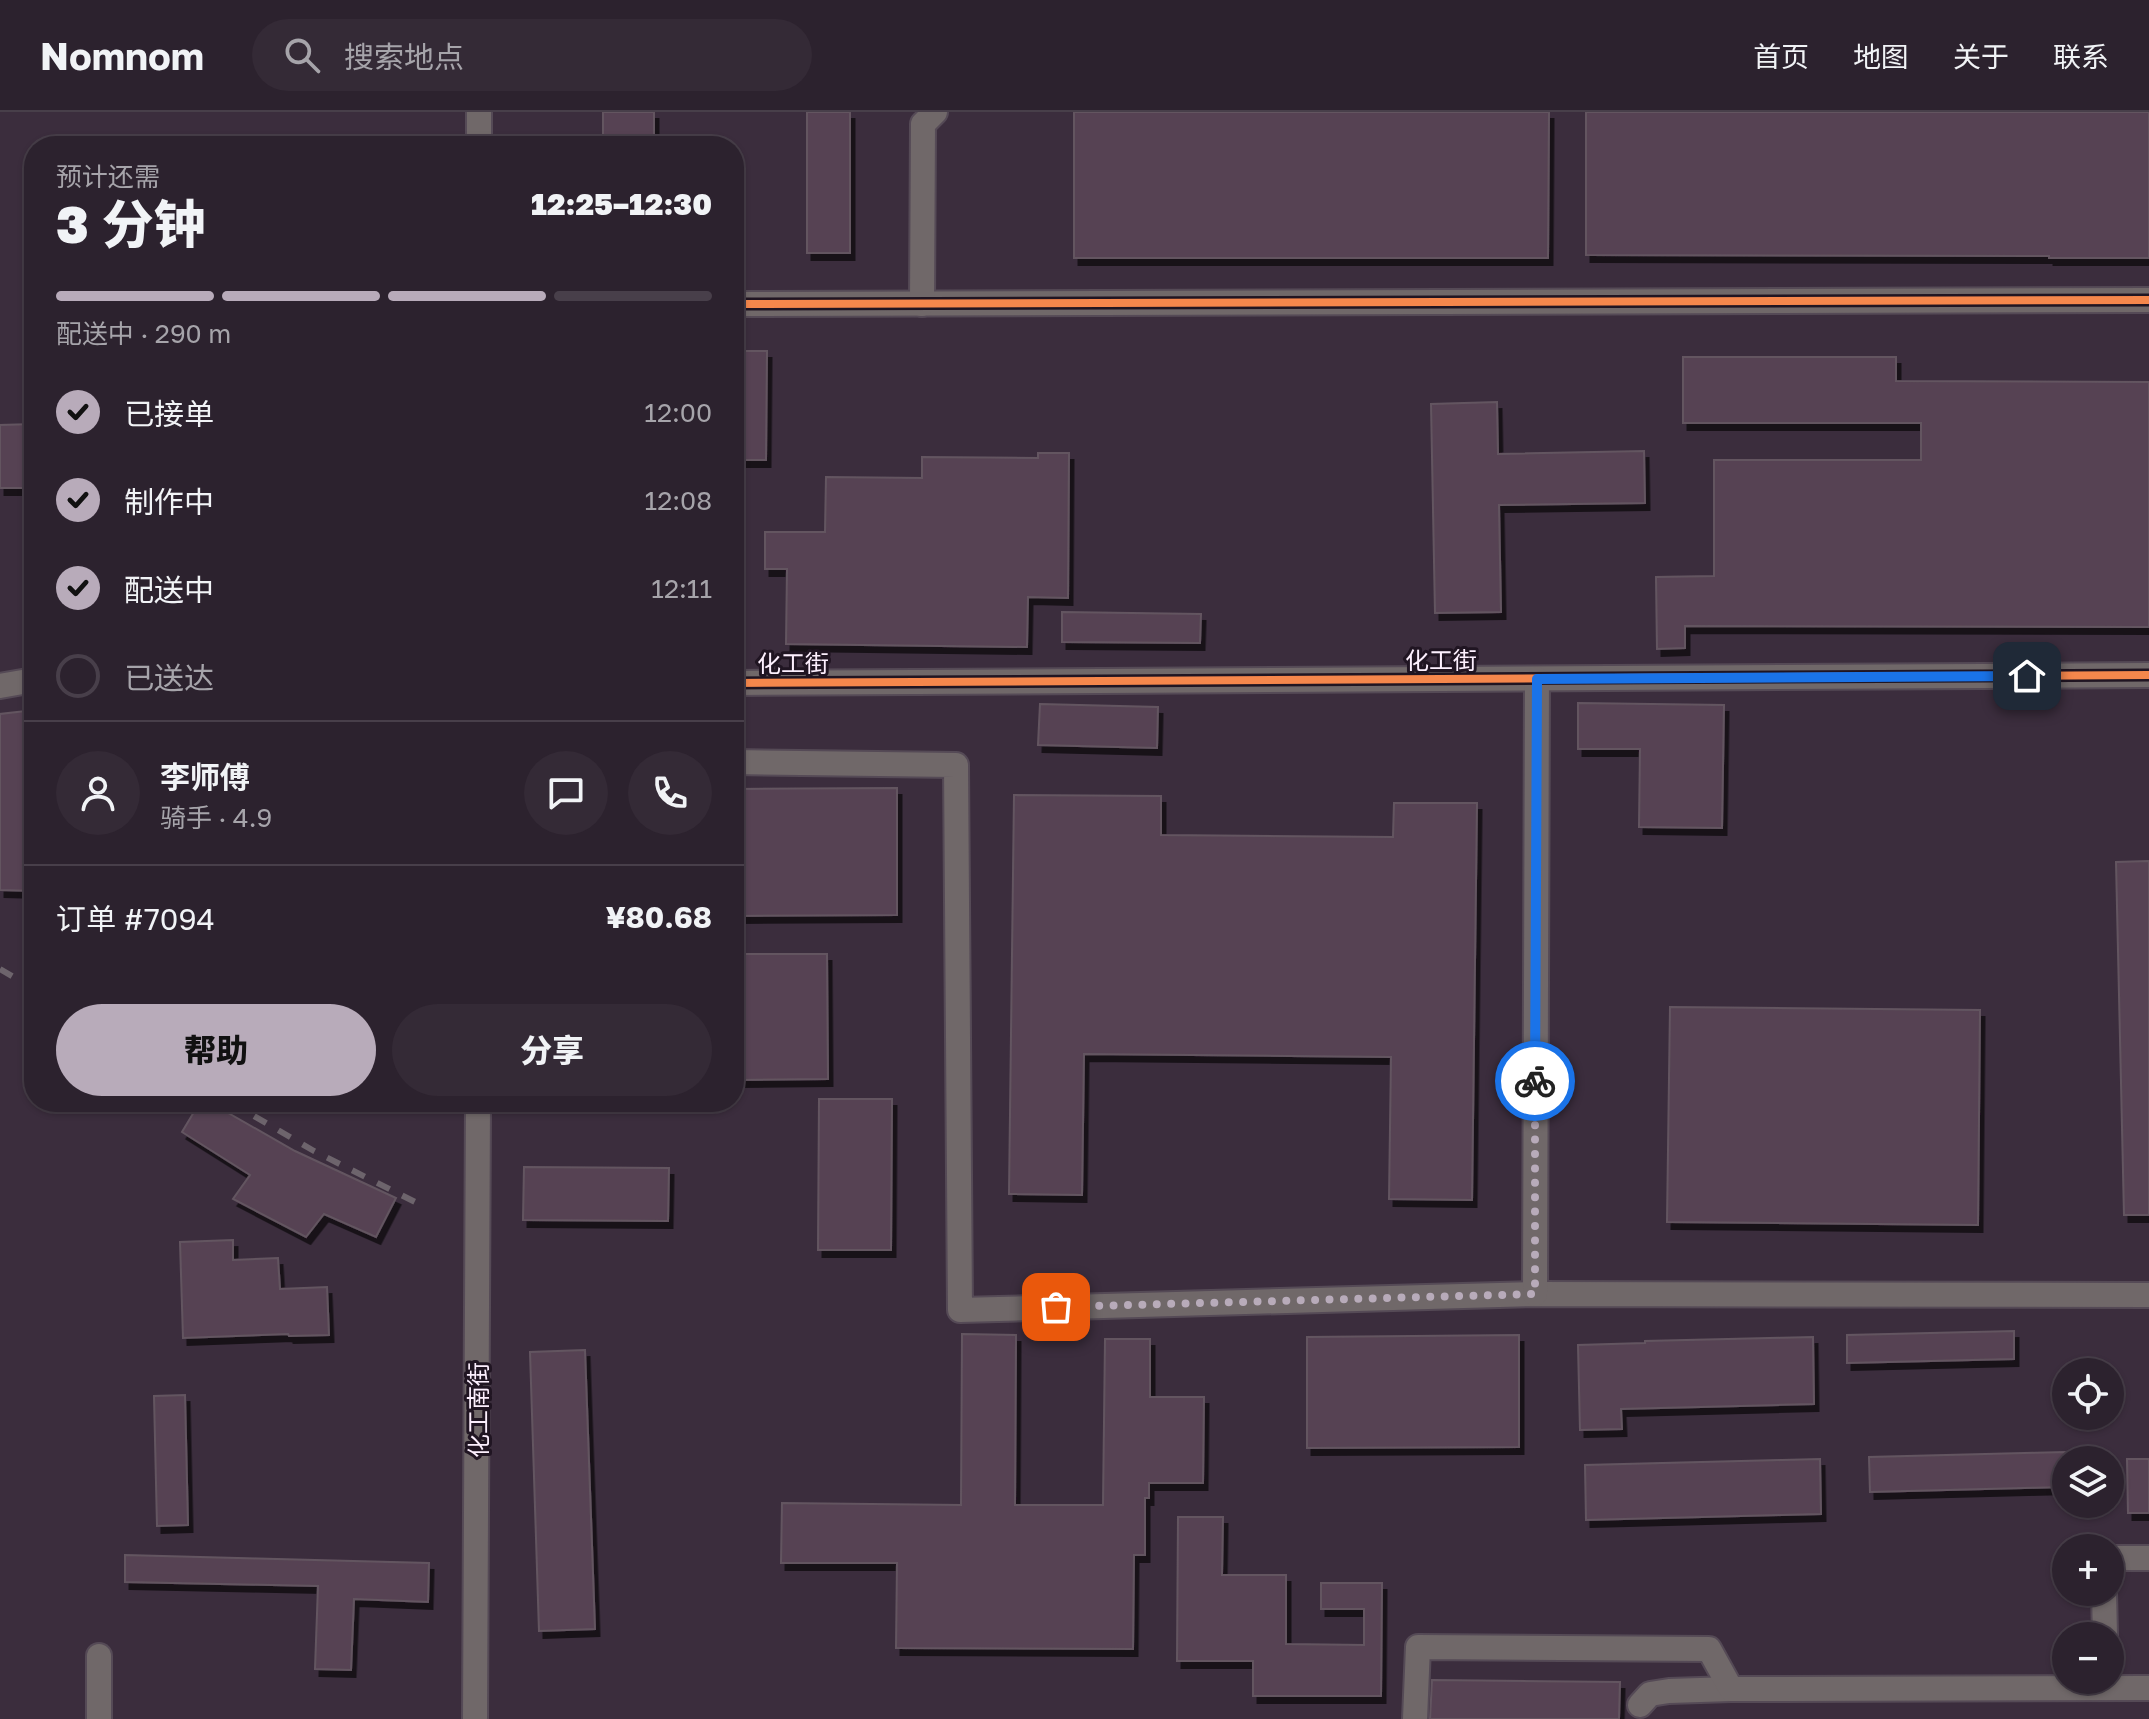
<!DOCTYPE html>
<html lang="zh">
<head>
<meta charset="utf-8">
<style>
  :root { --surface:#2c222e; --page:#342a36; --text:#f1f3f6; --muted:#a6a4aa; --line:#483f4a; --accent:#b8abba }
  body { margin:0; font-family:"Golos Text","Noto Sans SC",sans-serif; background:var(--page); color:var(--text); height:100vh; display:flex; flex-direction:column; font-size:30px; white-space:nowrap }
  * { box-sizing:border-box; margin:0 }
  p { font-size:26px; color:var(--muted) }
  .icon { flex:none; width:44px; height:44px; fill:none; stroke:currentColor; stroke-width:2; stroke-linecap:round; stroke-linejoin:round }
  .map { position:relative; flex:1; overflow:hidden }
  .sheet { position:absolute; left:24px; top:24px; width:720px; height:976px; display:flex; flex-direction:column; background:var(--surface); border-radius:32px; box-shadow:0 2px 6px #0004,0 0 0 2px var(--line) }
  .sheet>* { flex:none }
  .controls { position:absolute; left:2052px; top:1246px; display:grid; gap:16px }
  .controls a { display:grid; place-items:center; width:72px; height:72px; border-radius:50%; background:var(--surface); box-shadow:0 2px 6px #0004,0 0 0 2px var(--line); font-size:40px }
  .pin { position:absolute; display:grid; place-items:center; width:68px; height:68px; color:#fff; margin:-34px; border-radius:16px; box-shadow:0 4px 12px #0006 }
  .courier { position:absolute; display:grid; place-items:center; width:80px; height:80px; margin:-40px; border:6px solid #1a73e8; border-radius:50%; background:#fff; color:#222; box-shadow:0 2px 10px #0007 }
  .overview em { font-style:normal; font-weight:800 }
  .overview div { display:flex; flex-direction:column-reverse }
  .overview { display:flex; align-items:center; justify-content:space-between; height:136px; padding:0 32px }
  h1 { font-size:52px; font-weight:800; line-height:60px }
  .bar { display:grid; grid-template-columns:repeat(4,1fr); gap:12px 8px; align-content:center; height:96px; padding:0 32px }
  .bar i { height:10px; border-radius:6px; background:var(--line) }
  .bar .selected { background:var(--accent) }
  .bar p { grid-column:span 4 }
  .line { display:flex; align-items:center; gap:20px; padding:0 32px; border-top:2px solid var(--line) }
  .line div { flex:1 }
  .round { display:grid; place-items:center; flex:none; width:84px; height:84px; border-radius:42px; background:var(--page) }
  ol { padding:0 32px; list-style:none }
  li { display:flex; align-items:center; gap:24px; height:88px }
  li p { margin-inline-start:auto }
  li .icon { padding:8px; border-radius:50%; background:var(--accent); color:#111; stroke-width:4 }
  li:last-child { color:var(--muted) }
  li i { width:44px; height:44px; border:4px solid var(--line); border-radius:50% }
  .button { display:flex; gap:16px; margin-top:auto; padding:16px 32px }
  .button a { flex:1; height:92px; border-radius:48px; background:var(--accent); color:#111; font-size:32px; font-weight:800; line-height:92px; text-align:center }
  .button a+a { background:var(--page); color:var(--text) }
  header { display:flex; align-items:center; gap:48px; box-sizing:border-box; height:112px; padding:0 40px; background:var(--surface); border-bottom:2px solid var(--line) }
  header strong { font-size:38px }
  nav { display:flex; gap:44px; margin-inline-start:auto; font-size:28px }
  .search { width:560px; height:72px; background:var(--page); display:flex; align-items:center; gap:20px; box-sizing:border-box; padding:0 28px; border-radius:44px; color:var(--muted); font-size:30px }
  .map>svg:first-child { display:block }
  .building { fill:#564352; stroke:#635561; stroke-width:2; filter:url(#shadow) }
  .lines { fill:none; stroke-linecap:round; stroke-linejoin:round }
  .minor-casing { stroke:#554a56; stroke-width:28 }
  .minor { stroke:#706869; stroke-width:24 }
  .rail { stroke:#6d646c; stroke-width:6; stroke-dasharray:14 14; stroke-linecap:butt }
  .cycleway-casing { stroke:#201522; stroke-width:13 }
  .cycleway { stroke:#f5874c; stroke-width:8 }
  .done { stroke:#b8abba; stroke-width:8; stroke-dasharray:0 14.4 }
  .route { stroke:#1a73e8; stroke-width:10 }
  .labels { text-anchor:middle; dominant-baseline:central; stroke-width:6; stroke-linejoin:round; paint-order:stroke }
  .street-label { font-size:24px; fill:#fceffd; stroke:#201522 }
</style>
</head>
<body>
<header>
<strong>Nomnom</strong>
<div class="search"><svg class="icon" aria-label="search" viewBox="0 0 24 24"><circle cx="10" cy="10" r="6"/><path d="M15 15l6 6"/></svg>搜索地点</div>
<nav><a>首页</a><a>地图</a><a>关于</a><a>联系</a></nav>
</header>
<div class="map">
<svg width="2149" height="1607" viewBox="0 0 2149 1607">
  <defs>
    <filter id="shadow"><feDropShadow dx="4.5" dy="7" stdDeviation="0" flood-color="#0009"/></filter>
  </defs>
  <rect width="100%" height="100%" fill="#3b2d3d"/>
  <g class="building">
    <rect x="603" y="0" width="51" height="34"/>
    <rect x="807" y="0" width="43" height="141"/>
    <polygon points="1074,0 1549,0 1548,146 1074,146"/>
    <polygon points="1586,0 2149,0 2149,146 2049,146 2049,144 1586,143"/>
    <polygon points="734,239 767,239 766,348 734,348"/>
    <polygon points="1683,245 1896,245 1896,269 2149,270 2149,515 1685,514 1685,536 1657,537 1656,465 1714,464 1714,348 1921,348 1921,311 1683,311"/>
    <polygon points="1497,290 1498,342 1644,339 1645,391 1499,393 1501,500 1435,501 1431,292"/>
    <polygon points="34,312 34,376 0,376 0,313"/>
    <polygon points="1038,341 1069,341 1068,486 1028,485 1027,535 786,532 787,457 765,457 765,420 825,420 826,365 922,366 922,345 1038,346"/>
    <polygon points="1062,500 1201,502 1200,531 1062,530"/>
    <polygon points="1578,591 1724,593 1722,716 1639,715 1640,637 1578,637"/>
    <polygon points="1040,592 1158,595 1157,636 1038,633"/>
    <polygon points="34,598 34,779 0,778 0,602"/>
    <polygon points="897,676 897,803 734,804 734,677"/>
    <polygon points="1014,683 1161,684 1161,723 1393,725 1394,691 1477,691 1472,1088 1389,1087 1391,945 1084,942 1082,1083 1009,1082"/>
    <polygon points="2149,749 2149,1103 2124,1103 2116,750"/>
    <polygon points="734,842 827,842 828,967 734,968"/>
    <polygon points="1670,895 1980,898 1978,1113 1667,1110"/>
    <polygon points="819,987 892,987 891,1138 818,1138"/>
    <polygon points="200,990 209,990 295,1039 396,1086 376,1125 324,1102 306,1125 233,1087 250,1063 182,1020"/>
    <polygon points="524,1055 669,1056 668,1109 523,1108"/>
    <polygon points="233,1128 233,1148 278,1146 280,1177 327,1175 329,1223 289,1224 288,1222 183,1226 180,1130"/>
    <polygon points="2014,1219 2014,1247 1847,1251 1847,1223"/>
    <polygon points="962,1222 1016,1223 1015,1393 1103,1393 1105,1227 1150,1227 1150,1285 1204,1285 1203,1371 1149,1371 1149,1386 1145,1386 1145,1443 1134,1443 1133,1537 896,1536 897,1451 781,1451 782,1391 961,1393"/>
    <polygon points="1519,1223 1519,1335 1307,1336 1307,1225"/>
    <polygon points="1813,1225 1814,1292 1621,1297 1622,1317 1580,1318 1578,1233 1645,1231 1645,1229"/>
    <polygon points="585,1238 595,1517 539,1519 530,1240"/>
    <polygon points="185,1283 188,1413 157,1414 154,1284"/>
    <polygon points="2066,1340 2066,1375 1870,1380 1869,1345"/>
    <polygon points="1820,1347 1821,1402 1586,1408 1585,1353"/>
    <polygon points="2127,1347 2149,1347 2149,1401 2128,1401"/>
    <polygon points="1178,1405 1223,1405 1222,1463 1286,1463 1286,1532 1364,1533 1364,1497 1321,1497 1321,1471 1382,1471 1381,1584 1253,1584 1253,1549 1177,1549"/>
    <polygon points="125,1443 429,1451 428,1490 354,1487 351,1558 315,1557 318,1474 125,1470"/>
    <polygon points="1432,1568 1620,1570 1619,1607 1430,1607"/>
  </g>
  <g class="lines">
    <g class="minor-casing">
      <g id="minor">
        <polyline points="479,0 479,34"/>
        <polyline points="734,192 2149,188"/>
        <polyline points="922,192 923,12 935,0"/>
        <polyline points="734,571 2149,563"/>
        <polyline points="0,574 34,568"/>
        <polyline points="734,650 956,653 960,1198 1535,1182 2149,1183"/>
        <polyline points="1535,1182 1537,567"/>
        <polyline points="2110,1446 2149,1446"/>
        <polyline points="2104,1480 2105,1524"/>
        <polyline points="99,1544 99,1607"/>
        <polyline points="1640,1593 1650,1582 1669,1579 1731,1577"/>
        <polyline points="475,1607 478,990"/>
        <polyline points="1415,1607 1418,1535 1709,1537 1731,1577 2149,1576"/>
      </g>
    </g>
    <use href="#minor" class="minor"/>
    <g class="rail">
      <polyline points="0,857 34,877"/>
      <polyline points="230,990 314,1039 421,1093"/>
    </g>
    <g class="cycleway-casing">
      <g id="cycleway">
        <polyline points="734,192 2149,188"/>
        <polyline points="734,571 2149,563"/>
      </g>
    </g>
    <use href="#cycleway" class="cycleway"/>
  </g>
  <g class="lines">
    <polyline class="done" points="1056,1195 1535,1182 1535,969"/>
    <polyline class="route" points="1535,969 1537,567 2027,564"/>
  </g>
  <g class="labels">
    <g class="street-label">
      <text x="1441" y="547">化工街</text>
      <text x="793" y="550">化工街</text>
      <text transform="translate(477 1298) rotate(-90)">化工南街</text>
    </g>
  </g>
</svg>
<div class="controls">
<a><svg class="icon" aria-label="locate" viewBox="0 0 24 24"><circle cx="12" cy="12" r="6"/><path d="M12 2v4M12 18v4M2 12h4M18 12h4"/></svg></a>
<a><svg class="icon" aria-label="layers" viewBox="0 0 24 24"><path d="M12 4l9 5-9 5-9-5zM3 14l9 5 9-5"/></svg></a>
<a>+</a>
<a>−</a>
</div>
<div class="pin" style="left:1056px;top:1195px;background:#ea580c"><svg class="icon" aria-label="bag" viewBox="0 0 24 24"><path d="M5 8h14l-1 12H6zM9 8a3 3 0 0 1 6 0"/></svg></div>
<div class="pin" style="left:2027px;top:564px;background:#1f2937"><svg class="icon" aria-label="home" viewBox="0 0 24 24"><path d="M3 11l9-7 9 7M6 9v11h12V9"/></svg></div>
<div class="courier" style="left:1535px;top:969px"><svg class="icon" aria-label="bike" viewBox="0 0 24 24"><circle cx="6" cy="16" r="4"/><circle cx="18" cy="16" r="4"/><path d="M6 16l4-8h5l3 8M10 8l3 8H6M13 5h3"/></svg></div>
<section class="sheet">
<div class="overview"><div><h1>3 分钟</h1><p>预计还需</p></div><em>12:25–12:30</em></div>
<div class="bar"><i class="selected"></i><i class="selected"></i><i class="selected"></i><i></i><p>配送中 · 290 m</p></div>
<ol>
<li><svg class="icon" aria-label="check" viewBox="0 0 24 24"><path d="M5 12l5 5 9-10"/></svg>已接单<p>12:00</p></li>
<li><svg class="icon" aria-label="check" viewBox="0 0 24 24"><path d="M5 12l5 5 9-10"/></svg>制作中<p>12:08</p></li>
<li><svg class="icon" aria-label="check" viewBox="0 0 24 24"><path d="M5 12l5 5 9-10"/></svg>配送中<p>12:11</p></li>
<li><i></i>已送达</li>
</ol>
<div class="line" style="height:144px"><a class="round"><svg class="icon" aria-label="person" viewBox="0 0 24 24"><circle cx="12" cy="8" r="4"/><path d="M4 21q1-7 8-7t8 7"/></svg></a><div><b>李师傅</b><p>骑手 · 4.9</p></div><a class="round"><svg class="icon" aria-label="chat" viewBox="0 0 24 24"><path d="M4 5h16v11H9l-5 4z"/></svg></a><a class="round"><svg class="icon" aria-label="phone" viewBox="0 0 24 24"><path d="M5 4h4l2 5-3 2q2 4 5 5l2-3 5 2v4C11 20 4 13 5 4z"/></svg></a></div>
<div class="line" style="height:104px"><div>订单 #7094</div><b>¥80.68</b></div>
<div class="button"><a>帮助</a><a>分享</a></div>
</section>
</div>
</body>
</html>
